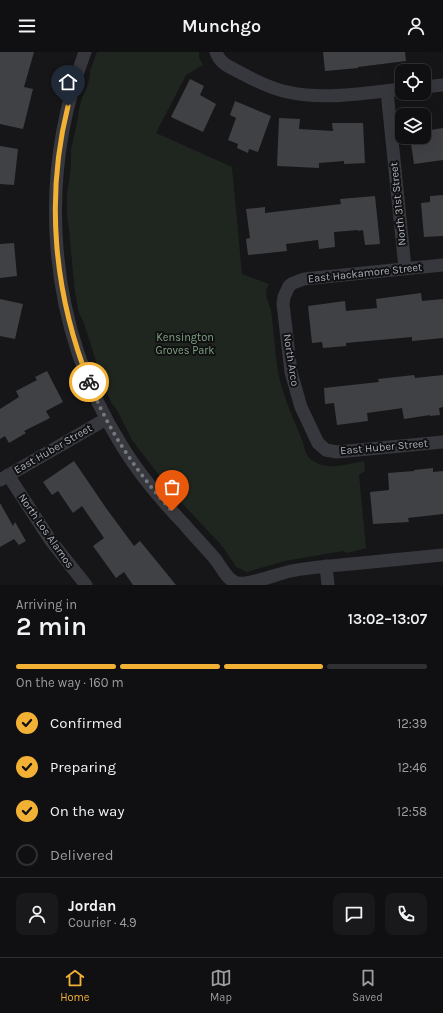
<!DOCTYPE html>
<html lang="en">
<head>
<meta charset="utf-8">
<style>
  :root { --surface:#101012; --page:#19191b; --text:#f1f3f6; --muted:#9c9d9f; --line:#303032; --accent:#f2b134 }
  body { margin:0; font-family:Karla,sans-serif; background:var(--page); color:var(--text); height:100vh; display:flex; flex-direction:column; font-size:15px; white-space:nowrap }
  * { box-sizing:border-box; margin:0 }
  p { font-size:13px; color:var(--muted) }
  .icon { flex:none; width:22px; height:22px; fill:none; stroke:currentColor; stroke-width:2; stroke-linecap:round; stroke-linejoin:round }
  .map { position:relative; height:533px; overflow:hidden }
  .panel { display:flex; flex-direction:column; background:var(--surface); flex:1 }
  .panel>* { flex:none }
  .controls { position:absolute; left:395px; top:12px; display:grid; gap:8px }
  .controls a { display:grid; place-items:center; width:36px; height:36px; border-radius:8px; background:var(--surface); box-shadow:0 4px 16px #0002,0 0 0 1px var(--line); font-size:20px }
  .pin { position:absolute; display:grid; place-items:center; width:34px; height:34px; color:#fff; margin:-41px -17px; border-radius:50% 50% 50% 0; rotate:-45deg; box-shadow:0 0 4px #0007 }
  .pin .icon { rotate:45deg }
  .courier { position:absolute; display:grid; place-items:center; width:40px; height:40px; margin:-20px; border:3px solid #f2b134; border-radius:50%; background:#fff; color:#222; box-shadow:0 1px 5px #0007 }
  .head em { font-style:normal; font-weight:600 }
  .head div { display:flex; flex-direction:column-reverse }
  .head { display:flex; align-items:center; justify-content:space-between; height:68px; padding:0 16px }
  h1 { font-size:26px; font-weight:600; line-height:30px }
  .bar { display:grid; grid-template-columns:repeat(4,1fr); gap:6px 4px; align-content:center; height:48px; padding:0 16px }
  .bar i { height:5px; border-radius:3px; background:var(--line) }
  .bar .current { background:var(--accent) }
  .bar p { grid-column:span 4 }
  .line { display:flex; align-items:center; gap:10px; padding:0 16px; border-top:1px solid var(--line) }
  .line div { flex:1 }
  .round { display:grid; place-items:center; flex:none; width:42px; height:42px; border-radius:8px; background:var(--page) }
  ol { padding:0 16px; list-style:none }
  li { display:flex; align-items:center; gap:12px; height:44px }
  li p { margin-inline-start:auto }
  li .icon { padding:4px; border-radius:50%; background:var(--accent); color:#111; stroke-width:4 }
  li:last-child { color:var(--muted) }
  li i { width:22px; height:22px; border:2px solid var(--line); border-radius:50% }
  header { display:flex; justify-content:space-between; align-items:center; height:52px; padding:0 16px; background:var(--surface); font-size:18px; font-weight:600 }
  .tab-bar { display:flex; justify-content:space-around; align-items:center; height:56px; border-top:1px solid var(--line); background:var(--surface); font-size:11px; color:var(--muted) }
  .tab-bar a { display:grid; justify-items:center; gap:2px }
  .tab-bar .current { color:var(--accent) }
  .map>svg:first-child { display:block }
  .green { fill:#1e261f }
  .building { fill:#404145 }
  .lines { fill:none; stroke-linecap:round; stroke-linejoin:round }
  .street { stroke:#37383d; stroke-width:13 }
  .done { stroke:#757880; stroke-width:4; stroke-dasharray:0 7.2 }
  .route { stroke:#f2b134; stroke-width:5 }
  .labels { text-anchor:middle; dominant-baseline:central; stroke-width:4; stroke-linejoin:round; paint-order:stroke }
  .street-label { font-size:11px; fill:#a8adb8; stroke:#111113 }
  .park-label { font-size:11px; fill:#7fa381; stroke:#111113 }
</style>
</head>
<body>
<header><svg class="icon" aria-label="menu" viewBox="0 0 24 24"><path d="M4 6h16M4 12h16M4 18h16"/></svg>Munchgo<svg class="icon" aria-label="person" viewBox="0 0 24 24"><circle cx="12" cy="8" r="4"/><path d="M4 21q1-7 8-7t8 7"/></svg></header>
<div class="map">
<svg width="443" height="533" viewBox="0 0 443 533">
  <rect width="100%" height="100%" fill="#161618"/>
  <path class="green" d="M97,0H199V5L203,13L186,23L156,81L232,115L242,222L269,232C263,242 268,248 271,258C274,280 275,303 279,325C284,345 292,364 300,383C307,398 302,406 322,413C334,417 351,411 364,409L365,419L359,423L366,496L347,501L343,499L285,509L247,520L236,515L223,495L165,433L158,422L132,388L117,358L112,352L103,332L84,271L79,261L75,241L69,178L67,164V143L71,114V97L76,76L79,58L82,46L87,35L90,24V19Z"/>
  <g class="building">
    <polygon points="0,0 34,0 24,35 33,37 23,77 0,72"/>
    <polygon points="323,0 405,0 406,9 358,15 358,16 325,19"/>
    <polygon points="190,27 204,34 200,43 216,52 203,80 171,65"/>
    <polygon points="235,49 271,64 258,100 249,97 248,101 237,96 238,92 228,88 236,66 230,63"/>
    <polygon points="279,66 300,67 299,77 333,79 332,71 363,71 365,111 344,112 344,109 319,111 319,116 277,114"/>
    <polygon points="443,76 443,108 414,112 410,85 424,85 424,79"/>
    <polygon points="0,94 18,97 14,133 0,132"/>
    <polygon points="443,143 443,184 424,185 421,151 430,150 430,144"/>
    <polygon points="375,144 380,192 365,193 363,178 358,179 358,178 334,180 335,195 319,197 318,188 286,192 287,199 248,203 246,187 250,186 246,157 265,155 265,161 341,152 340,147"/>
    <polygon points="14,191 17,224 0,226 0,192"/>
    <polygon points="421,241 422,249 443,247 443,286 412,289 412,285 346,291 346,294 323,296 322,290 312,291 308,254 345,249 346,259 377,256 376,247"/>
    <polygon points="0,247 23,252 15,287 0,284"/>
    <polygon points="47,319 63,350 46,359 50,366 24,379 26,381 9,391 5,384 0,387 0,357 19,345 16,339 37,328 35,325"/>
    <polygon points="414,323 415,326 443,323 443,355 439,356 440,363 430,364 430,363 404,367 402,356 396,357 367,361 368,369 337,373 334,351 325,352 324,336 379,330 378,327"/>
    <polygon points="74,409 106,456 134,494 140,489 176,533 133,533 124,520 116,526 93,494 104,486 82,454 73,461 58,439 52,443 43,430"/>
    <polygon points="433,416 433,420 443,419 443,462 408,466 409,470 373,472 370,440 389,438 388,421 414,419 414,418"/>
    <polygon points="0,451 13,474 15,470 26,489 19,493 14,487 0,495"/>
  </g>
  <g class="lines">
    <g class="street">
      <path d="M85,0C36,129 48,276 122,394C139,422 161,448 184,472C194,484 206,496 216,508C222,516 227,528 237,531C251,533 277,522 291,519C311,515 331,514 351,512C382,509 412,506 443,503"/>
      <path d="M216,0C220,12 230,15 241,21C254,28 268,35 283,39C322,49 362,41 402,37"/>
      <polyline points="424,35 443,33"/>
      <polyline points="387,39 405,216"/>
      <polyline points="443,213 304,227 293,231 289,234 284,245 283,252 291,320 301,355 318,391 326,398 337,400 443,390"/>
      <polyline points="8,423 51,489 86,533"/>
      <polyline points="0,428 106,367"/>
      <polyline points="326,514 328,533"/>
    </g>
  </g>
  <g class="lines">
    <path class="done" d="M89,330C108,378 137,421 172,459"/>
    <path class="route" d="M68,54C45,146 54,241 89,330"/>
  </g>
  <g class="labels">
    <g class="street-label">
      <text transform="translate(398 152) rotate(-96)">North 31st Street</text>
      <text transform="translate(365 221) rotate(-6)">East Hackamore Street</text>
      <text transform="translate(291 308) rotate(81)">North Arco</text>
      <text transform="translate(384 395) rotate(-5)">East Huber Street</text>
      <text transform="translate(53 397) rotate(-30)">East Huber Street</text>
      <text transform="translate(46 479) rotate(55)">North Los Alamos</text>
    </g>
    <g class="park-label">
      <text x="185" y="285">Kensington<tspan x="185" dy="13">Groves Park</tspan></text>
    </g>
  </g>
</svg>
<div class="controls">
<a><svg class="icon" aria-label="locate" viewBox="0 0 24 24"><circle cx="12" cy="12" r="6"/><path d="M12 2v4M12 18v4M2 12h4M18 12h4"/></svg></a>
<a><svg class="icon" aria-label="layers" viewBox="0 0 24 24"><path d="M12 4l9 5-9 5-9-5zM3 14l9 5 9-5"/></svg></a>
</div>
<div class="pin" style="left:172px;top:459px;background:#ea580c"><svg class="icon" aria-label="bag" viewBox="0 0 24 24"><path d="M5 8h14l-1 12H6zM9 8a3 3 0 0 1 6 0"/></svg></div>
<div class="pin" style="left:68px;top:54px;background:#1f2937"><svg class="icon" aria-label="home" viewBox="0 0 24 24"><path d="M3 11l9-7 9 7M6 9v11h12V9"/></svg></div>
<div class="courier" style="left:89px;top:330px"><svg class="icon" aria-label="bike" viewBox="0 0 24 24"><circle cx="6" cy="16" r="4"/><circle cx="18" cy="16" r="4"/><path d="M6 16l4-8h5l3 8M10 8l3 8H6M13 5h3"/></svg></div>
</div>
<section class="panel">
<div class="head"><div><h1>2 min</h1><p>Arriving in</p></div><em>13:02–13:07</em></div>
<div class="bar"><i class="current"></i><i class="current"></i><i class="current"></i><i></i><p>On the way · 160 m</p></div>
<ol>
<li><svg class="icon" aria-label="check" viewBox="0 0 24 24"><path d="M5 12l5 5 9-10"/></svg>Confirmed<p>12:39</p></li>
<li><svg class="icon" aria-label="check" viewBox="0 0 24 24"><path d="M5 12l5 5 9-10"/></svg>Preparing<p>12:46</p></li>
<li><svg class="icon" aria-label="check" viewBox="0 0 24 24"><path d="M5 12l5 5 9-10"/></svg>On the way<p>12:58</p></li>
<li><i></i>Delivered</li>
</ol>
<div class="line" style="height:72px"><a class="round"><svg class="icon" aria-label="person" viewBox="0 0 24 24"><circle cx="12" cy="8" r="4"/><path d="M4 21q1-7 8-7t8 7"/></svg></a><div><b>Jordan</b><p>Courier · 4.9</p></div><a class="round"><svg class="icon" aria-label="chat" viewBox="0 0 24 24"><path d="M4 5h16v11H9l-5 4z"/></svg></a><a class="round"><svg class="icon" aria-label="phone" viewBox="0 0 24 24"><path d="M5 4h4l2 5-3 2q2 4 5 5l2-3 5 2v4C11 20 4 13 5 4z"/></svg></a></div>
</section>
<nav class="tab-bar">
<a class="current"><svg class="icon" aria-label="home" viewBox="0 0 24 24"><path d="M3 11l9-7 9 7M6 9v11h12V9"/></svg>Home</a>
<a><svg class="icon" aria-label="map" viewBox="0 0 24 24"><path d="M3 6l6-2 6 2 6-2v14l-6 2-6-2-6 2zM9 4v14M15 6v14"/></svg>Map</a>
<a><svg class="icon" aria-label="saved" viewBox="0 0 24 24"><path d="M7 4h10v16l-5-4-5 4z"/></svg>Saved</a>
</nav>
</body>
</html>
